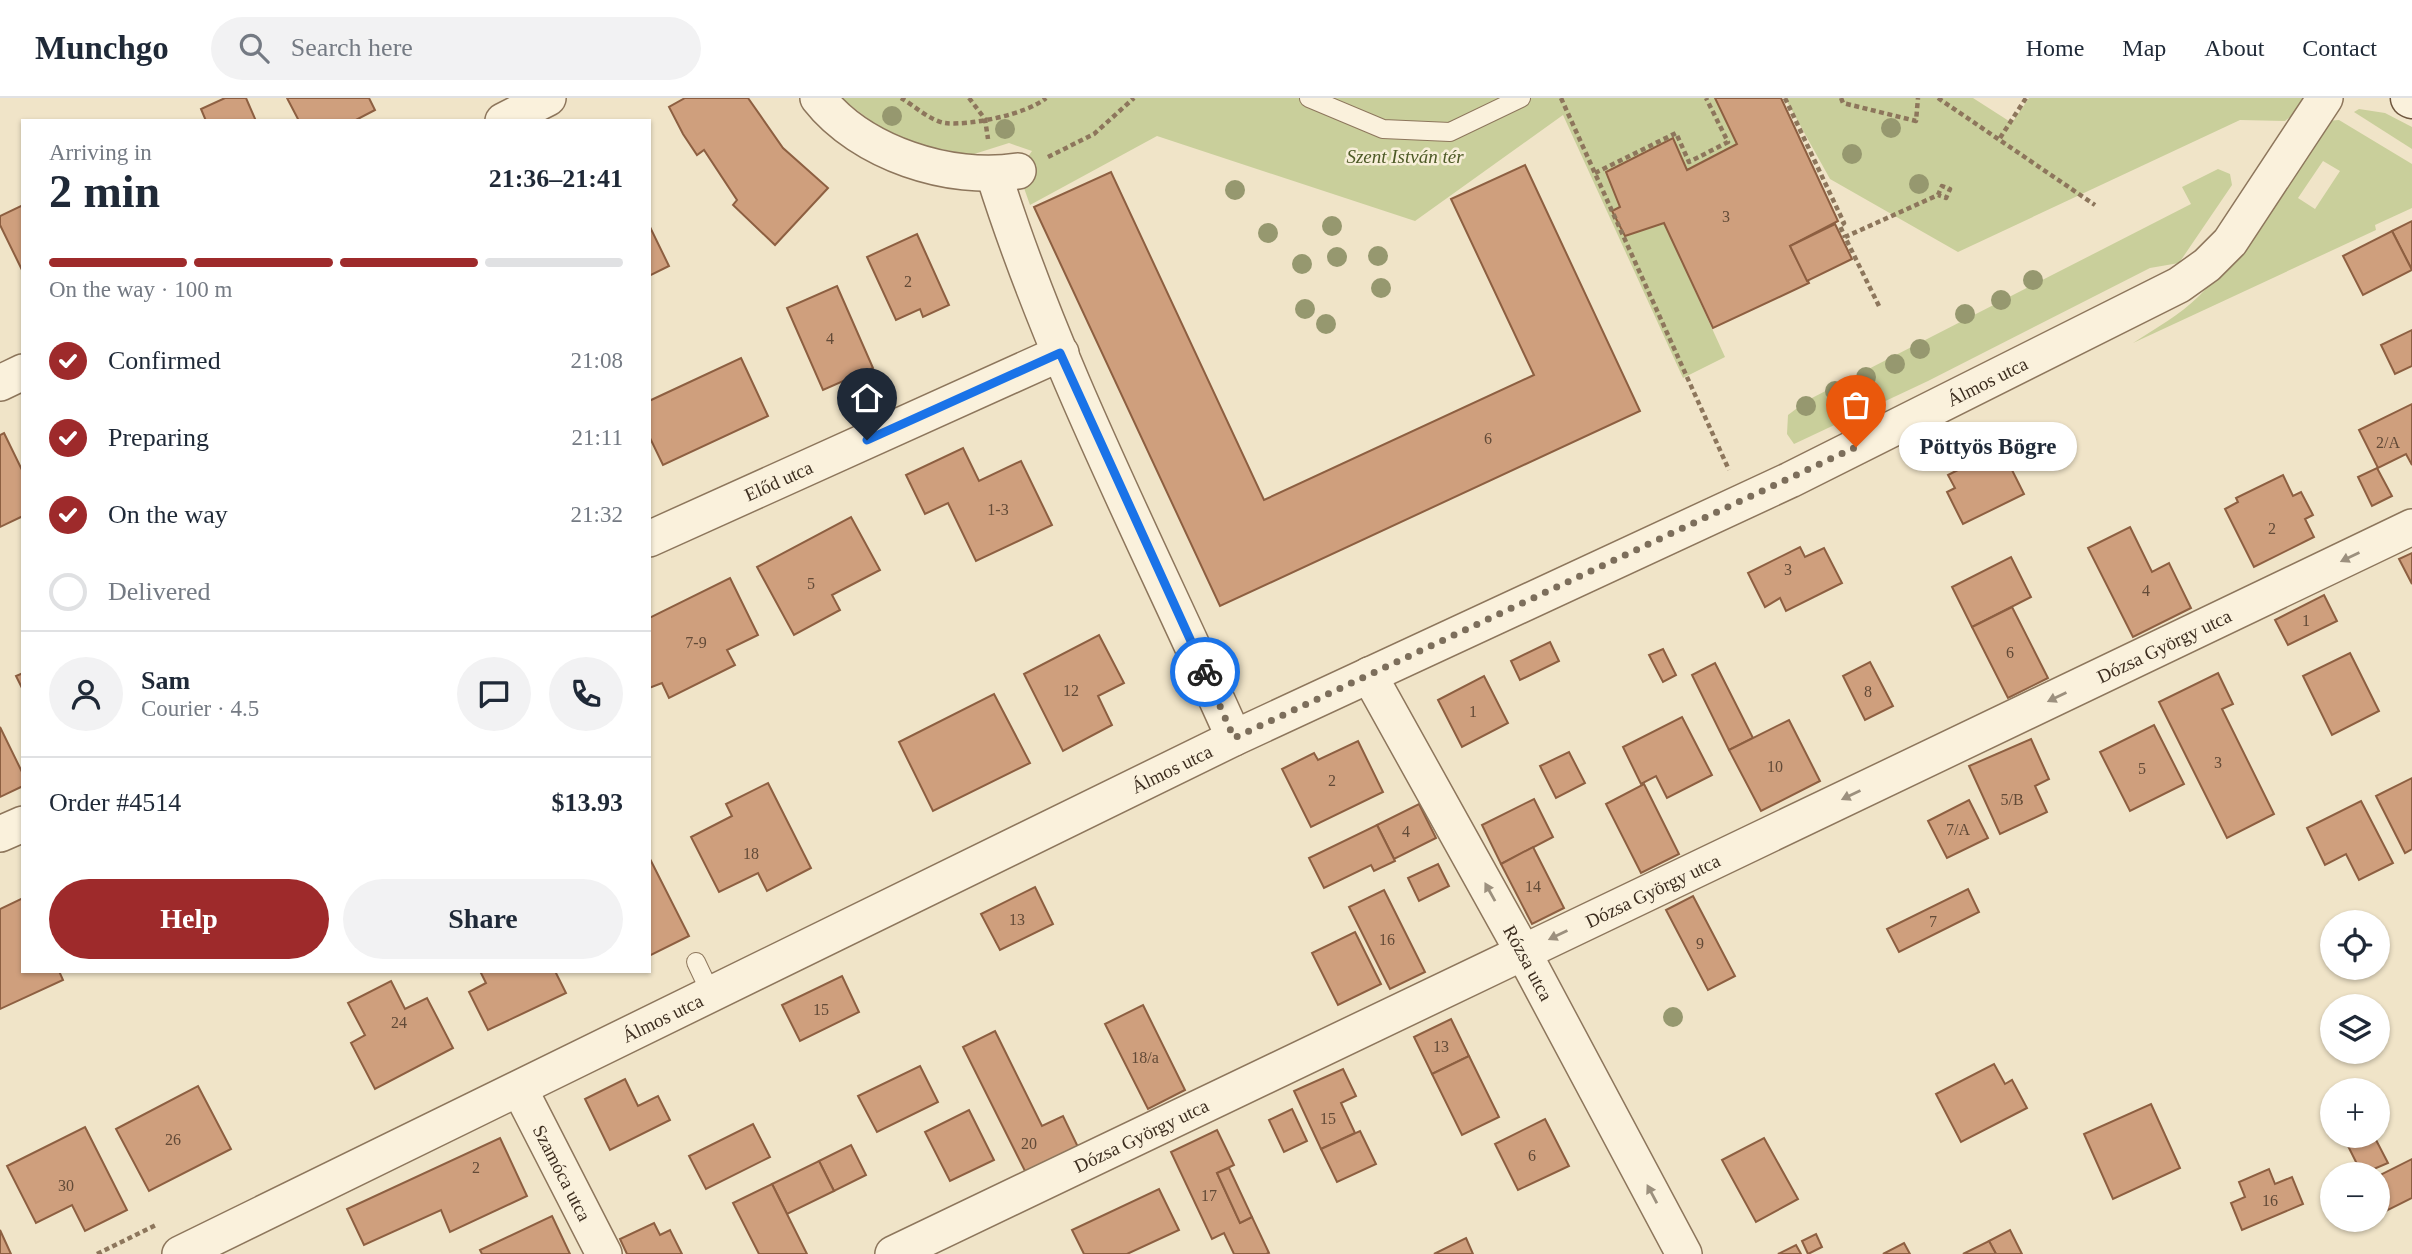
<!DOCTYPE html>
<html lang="en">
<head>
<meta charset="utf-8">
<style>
  :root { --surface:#fff; --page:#f2f2f3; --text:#1f2937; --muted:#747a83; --line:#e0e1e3; --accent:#9e2a2b }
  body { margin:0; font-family:Georgia,serif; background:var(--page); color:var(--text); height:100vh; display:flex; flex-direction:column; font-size:26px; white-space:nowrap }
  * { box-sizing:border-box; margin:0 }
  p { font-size:23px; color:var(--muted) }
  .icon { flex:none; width:38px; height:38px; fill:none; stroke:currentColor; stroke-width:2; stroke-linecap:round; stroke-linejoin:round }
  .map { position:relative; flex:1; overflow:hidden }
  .details { position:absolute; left:21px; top:21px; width:630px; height:854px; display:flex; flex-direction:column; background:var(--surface); border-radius:0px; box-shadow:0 2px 5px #0004 }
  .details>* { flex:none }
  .buttons { position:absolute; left:2320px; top:812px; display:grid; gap:14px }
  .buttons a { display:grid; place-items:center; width:70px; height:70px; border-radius:50%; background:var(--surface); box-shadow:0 2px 5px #0004; font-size:35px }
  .pin { position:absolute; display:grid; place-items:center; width:60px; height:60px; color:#fff; margin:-72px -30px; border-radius:50% 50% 50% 0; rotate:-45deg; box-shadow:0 0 7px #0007 }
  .pin .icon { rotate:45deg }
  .courier { position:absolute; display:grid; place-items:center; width:70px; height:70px; margin:-35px; border:5px solid #1a73e8; border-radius:50%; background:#fff; color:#222; box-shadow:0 2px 9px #0007 }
  .bubble { position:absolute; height:49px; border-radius:24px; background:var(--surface); box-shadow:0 2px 5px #0004; font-size:23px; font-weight:700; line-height:49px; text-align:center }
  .headline em { font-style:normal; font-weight:700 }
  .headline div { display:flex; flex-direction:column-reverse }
  .headline { display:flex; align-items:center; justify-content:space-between; height:119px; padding:0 28px }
  h1 { font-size:46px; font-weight:700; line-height:52px }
  .bar { display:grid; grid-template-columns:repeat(4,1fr); gap:10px 7px; align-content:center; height:84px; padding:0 28px }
  .bar i { height:9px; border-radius:5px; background:var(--line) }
  .bar .selected { background:var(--accent) }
  .bar p { grid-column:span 4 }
  .line { display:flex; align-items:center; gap:18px; padding:0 28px; border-top:2px solid var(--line) }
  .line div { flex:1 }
  .round { display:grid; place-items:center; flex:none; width:74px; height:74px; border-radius:37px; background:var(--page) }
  ol { padding:0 28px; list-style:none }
  li { display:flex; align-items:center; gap:21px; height:77px }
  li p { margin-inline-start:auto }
  li .icon { padding:7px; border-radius:50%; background:var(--accent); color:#fff; stroke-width:4 }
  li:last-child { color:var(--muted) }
  li i { width:38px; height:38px; border:4px solid var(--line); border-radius:50% }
  .action { display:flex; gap:14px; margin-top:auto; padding:14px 28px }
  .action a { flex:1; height:80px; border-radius:42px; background:var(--accent); color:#fff; font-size:28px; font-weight:700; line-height:80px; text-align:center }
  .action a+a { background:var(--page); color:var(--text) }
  header { display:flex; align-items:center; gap:42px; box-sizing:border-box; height:98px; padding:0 35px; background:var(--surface); border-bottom:2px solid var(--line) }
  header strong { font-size:33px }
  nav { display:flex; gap:38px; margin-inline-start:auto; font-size:24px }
  .search { width:490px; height:63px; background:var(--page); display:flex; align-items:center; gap:18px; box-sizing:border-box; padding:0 24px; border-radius:38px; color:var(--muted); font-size:26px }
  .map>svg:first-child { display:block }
  .green { fill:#c9cf9b; fill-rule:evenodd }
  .building { fill:#cf9f7d; stroke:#8d5f41; stroke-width:2 }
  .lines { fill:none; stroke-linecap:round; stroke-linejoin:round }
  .lane-casing { stroke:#8d765c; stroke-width:20 }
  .street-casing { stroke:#8d765c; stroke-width:38 }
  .secondary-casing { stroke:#6f573f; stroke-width:41 }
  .path { stroke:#8d765c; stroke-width:4.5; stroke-dasharray:5 3.5; stroke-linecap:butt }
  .lane { stroke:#faf1dc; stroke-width:18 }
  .street { stroke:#faf1dc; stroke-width:35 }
  .secondary { stroke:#faf1dc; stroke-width:38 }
  .tree { fill:#96986f }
  .oneway { fill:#9c907e }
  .done { stroke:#7c6e5b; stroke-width:7; stroke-dasharray:0 12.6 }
  .route { stroke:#1a73e8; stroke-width:9 }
  .labels { text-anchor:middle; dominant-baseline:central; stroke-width:5; stroke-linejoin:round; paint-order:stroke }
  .number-label { font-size:16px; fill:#624a37 }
  .park-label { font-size:19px; font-style:italic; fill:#4d5a26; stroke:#f7eed8 }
  .street-label { font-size:19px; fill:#3d2e20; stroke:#f7eed8 }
</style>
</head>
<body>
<header>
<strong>Munchgo</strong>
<div class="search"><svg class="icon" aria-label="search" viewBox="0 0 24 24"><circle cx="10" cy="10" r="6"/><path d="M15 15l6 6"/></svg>Search here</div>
<nav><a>Home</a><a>Map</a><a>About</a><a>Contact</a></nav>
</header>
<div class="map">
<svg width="2412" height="1156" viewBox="0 0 2412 1156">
  <rect width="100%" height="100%" fill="#f0e4c8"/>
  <g class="green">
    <polygon points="841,0 1715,0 1737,46 1687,72 1673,40 1606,75 1620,109 1613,113 1664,125 1725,259 1683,280 1563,17 1415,123 1157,38 1030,107 1018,73 1032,53 1009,45 971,57 896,42"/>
    <polygon points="1785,0 1973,0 2012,25 2029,0 2303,0 2302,9 2285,23 2240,22 1958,154 1830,81"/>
    <polygon points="2359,11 2385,15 2412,29 2412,51 2354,14"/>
    <path d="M2339,22L2412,66V110L2375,127L2376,132L2133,245C2156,230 2180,217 2199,198C2249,148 2285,81 2325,23ZM2323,63L2340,73L2315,111L2298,100Z"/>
    <polygon points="2218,71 2230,76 2232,87 2179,165 2150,170 1928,283 1794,346 1787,336 1788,317 1808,302 2191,106 2182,89"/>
  </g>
  <g class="building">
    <polygon points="225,0 246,0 256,23 206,23 201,11"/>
    <polygon points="287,0 369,0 375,12 354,23 299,23"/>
    <polygon points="685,0 748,0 783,50 828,90 775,147 733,107 737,102 704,52 697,57 683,36 669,9"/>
    <polygon points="1715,0 1781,0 1838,123 1790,148 1809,185 1713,230 1664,125 1625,138 1612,113 1620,109 1606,74 1673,40 1687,72 1737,46"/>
    <polygon points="1525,67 1640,313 1220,508 1034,109 1111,74 1264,402 1534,277 1451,101"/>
    <polygon points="23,107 23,174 0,127 0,118"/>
    <polygon points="2412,123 2412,172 2392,133"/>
    <polygon points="1835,126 1852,161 1807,183 1790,148"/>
    <polygon points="649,127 669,168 649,178"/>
    <polygon points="2392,133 2412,172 2363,197 2343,158"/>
    <polygon points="917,136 949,207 923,219 920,211 896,222 867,159"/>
    <polygon points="837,188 873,270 823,292 787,210"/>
    <polygon points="2412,232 2412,268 2395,276 2381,247"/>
    <polygon points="741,260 768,318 663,367 649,338 649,303"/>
    <polygon points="2412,306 2412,367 2406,356 2378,370 2359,332"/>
    <polygon points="4,335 23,374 23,418 0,429 0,337"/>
    <polygon points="963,350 979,383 1021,363 1052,427 976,463 948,405 925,416 906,377"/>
    <polygon points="2001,350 2024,396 1963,426 1947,394 1955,390 1948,377"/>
    <polygon points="2377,370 2392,398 2372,408 2358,379"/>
    <polygon points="2283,377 2293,398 2301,394 2313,417 2305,421 2314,439 2254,469 2225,411 2238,404 2236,400"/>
    <polygon points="851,419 880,472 832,497 840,512 794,537 757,469"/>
    <polygon points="2130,429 2152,474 2169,465 2191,510 2133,539 2088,450"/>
    <polygon points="1800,449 1805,459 1824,450 1842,485 1786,513 1780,500 1765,509 1748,475"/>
    <polygon points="2412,455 2412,486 2399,461"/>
    <polygon points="2011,459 2031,499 1972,529 1952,489"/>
    <polygon points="730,480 758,537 727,552 735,567 669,600 662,585 649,590 649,520"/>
    <polygon points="2324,497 2337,523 2288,547 2275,522"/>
    <polygon points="2012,509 2048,580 2008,600 1972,529"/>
    <polygon points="1099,537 1124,585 1098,598 1112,627 1063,653 1024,576"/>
    <polygon points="1550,544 1559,563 1520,582 1511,563"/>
    <polygon points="1663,551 1676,577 1663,584 1649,557"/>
    <polygon points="2350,555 2379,613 2332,637 2303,578"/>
    <polygon points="1870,564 1893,608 1865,622 1843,578"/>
    <polygon points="1715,565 1753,640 1729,652 1692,577"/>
    <polygon points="23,575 23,592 16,578"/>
    <polygon points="2218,575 2233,606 2222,611 2274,716 2227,740 2159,604"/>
    <polygon points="1484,578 1508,625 1462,649 1438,602"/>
    <polygon points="994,596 1030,665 933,713 899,644"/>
    <polygon points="1682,619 1712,677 1667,700 1656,678 1641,686 1623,649"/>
    <polygon points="1789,622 1820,683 1761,713 1729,652"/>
    <polygon points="2154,627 2184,686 2130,713 2100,654"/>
    <polygon points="0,629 23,676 23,688 0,699"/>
    <polygon points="2031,641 2049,681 2035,688 2047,714 2000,736 1969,668"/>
    <polygon points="1358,643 1383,694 1311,729 1282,671 1314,655 1318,662"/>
    <polygon points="1569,654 1585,685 1556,700 1540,668"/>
    <polygon points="2412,680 2412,751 2405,755 2376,698"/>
    <polygon points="768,685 811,770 767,793 758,775 719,794 691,739 732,718 726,706"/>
    <polygon points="1644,686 1679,756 1641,775 1606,706"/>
    <polygon points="1534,701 1553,739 1501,766 1482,727"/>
    <polygon points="1969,702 1988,740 1947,760 1928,723"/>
    <polygon points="2361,703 2393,765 2359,782 2346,756 2325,767 2307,730"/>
    <polygon points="1419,706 1436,740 1394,761 1377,727"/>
    <polygon points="1377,727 1395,763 1374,773 1371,767 1324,790 1309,760"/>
    <polygon points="1533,749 1564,810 1532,826 1501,766"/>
    <polygon points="649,759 689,838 649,858"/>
    <polygon points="1438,766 1449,788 1419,803 1408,780"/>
    <polygon points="1035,789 1053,826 1000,852 981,816"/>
    <polygon points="1968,791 1979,814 1899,854 1887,831"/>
    <polygon points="1384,792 1425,874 1390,891 1349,809"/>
    <polygon points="1693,798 1735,878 1708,892 1666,812"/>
    <polygon points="23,800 23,873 59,873 63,882 0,911 0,811"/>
    <polygon points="1355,834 1381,886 1338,907 1312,855"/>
    <polygon points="480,873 555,873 566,895 488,932 469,894 486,885"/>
    <polygon points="842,878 859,914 800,943 782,907"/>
    <polygon points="391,883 405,911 427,900 453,950 375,991 351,945 365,937 348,905"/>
    <polygon points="1143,907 1185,992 1148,1011 1105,926"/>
    <polygon points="1451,921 1469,958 1432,976 1414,939"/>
    <polygon points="995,933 1042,1028 1063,1018 1078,1049 1026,1075 963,949"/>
    <polygon points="1469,958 1499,1019 1462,1037 1432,976"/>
    <polygon points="1994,966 2005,986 2012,982 2027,1010 1961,1044 1936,996"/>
    <polygon points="920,968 938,1004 877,1034 858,998"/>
    <polygon points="1343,971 1356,998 1341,1005 1355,1035 1321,1051 1294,993"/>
    <polygon points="625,981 638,1008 658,998 670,1022 610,1052 585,1001"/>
    <polygon points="198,988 231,1051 149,1093 116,1031"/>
    <polygon points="2151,1006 2180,1070 2113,1101 2084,1036"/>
    <polygon points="1292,1011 1307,1043 1284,1054 1269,1022"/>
    <polygon points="969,1012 994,1062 950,1083 925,1034"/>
    <polygon points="1545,1021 1569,1068 1518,1092 1495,1046"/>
    <polygon points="753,1026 770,1059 706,1091 689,1058"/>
    <polygon points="85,1029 127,1112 85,1133 72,1107 36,1125 7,1068"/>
    <polygon points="1217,1032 1234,1067 1217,1075 1240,1125 1252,1119 1269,1155 1266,1156 1234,1156 1224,1135 1212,1141 1171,1054"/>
    <polygon points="1360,1033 1376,1066 1337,1084 1321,1051"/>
    <polygon points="2359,1038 2374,1038 2388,1065 2362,1076 2346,1044"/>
    <polygon points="500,1040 527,1098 450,1134 441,1112 364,1147 347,1111"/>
    <polygon points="1764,1040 1798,1101 1756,1124 1722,1062"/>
    <polygon points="851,1047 866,1077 834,1093 819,1063"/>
    <polygon points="2412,1061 2412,1100 2378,1117 2378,1078"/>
    <polygon points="819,1063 834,1093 787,1116 772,1086"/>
    <polygon points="1229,1070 1252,1119 1240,1125 1217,1075"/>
    <polygon points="2269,1071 2275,1086 2292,1079 2303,1106 2242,1132 2231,1105 2245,1099 2239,1084"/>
    <polygon points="772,1086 807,1156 759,1156 733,1105"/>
    <polygon points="1159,1091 1179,1132 1127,1156 1084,1156 1072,1132"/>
    <polygon points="552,1118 570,1156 482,1156 480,1152"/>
    <polygon points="654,1125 660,1137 670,1132 682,1156 627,1156 620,1141"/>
    <polygon points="0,1132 11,1156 0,1156"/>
    <polygon points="2010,1132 2022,1156 1996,1156 1989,1143"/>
    <polygon points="1816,1136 1822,1149 1808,1156 1802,1143"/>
    <polygon points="1466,1140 1473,1156 1434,1156"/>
    <polygon points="1989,1143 1996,1156 1963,1156"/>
    <polygon points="1904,1145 1910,1156 1883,1156"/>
    <polygon points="1796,1147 1801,1156 1778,1156"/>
  </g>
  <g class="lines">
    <g class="lane-casing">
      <g id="lane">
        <polyline points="1309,0 1383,31 1450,34 1521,0"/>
        <polyline points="696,864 712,898"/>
      </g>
    </g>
    <g class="street-casing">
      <g id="street">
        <path d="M818,0C861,55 950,84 1018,73"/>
        <polyline points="503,23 548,0"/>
        <path d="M994,77C1055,270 1152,455 1234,640"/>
        <polyline points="0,285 23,274"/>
        <path id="s1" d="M649,441L1061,255"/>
        <path id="s2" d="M1369,577L1523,854L1684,1156"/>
        <polyline points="0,736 23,726"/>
        <path id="s3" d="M520,992L604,1156"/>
        <path id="s4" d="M180,1156L1234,640L1790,382L2179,187L2207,167L2230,144L2325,0"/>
        <path id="s5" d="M893,1156L2412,429"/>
      </g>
    </g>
    <g class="secondary-casing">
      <polyline id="secondary" points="2410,0 2412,1"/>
    </g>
    <g class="path">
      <path d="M901,0C913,7 931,23 945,25C969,28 1028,16 1046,0"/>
      <polyline points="969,0 985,21 988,41"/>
      <polyline points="1561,0 1729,372"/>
      <polyline points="1785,0 1844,125 1840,128 1845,139"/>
      <polyline points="1841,0 1843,5 1916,23 1918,0"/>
      <polyline points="1938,0 2095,107"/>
      <polyline points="2000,40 2026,0"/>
      <polyline points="1048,59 1094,36 1134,0"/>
      <polyline points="1595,75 1676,35 1689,64 1728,44 1706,0"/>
      <polyline points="1879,208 1845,139 1938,97 1942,88 1950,91 1946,100 1938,97"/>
      <polyline points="97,1156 156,1127"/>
    </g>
    <use href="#lane" class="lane"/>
    <use href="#street" class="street"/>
    <use href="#secondary" class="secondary"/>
  </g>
  <g class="tree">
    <circle cx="892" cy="18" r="10"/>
    <circle cx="1891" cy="30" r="10"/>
    <circle cx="1005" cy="31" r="10"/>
    <circle cx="1852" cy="56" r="10"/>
    <circle cx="1919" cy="86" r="10"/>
    <circle cx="1235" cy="92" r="10"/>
    <circle cx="1332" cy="128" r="10"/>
    <circle cx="1268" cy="135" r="10"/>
    <circle cx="1378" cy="158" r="10"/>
    <circle cx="1337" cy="159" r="10"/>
    <circle cx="1302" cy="166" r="10"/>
    <circle cx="2033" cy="182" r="10"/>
    <circle cx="1381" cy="190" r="10"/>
    <circle cx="2001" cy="202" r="10"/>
    <circle cx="1305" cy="211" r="10"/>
    <circle cx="1965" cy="216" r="10"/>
    <circle cx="1326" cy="226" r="10"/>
    <circle cx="1920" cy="251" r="10"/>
    <circle cx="1895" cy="266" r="10"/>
    <circle cx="1866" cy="279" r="10"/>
    <circle cx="1835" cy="293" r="10"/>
    <circle cx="1806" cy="308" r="10"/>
    <circle cx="1673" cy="919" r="10"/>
  </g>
  <defs><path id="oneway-solid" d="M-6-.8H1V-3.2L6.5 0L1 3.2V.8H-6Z" transform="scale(1.75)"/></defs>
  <g class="oneway">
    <use href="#oneway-solid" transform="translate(2350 459) rotate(154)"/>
    <use href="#oneway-solid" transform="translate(2057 599) rotate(154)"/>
    <use href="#oneway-solid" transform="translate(1851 697) rotate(154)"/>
    <use href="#oneway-solid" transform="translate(1490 794) rotate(-119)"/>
    <use href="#oneway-solid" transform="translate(1558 837) rotate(154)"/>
    <use href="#oneway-solid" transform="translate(1652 1096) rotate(-118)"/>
  </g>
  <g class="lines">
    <polyline class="done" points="1205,574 1234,640 1856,349"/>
    <polyline class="route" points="867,342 1060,255 1205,574"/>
  </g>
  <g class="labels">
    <g class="number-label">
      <text x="1726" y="118">3</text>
      <text x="908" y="183">2</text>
      <text x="830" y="240">4</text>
      <text x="1488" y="340">6</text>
      <text x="2388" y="344">2/A</text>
      <text x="998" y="411">1-3</text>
      <text x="2272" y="430">2</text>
      <text x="1788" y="471">3</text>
      <text x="811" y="485">5</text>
      <text x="2146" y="492">4</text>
      <text x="2306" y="522">1</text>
      <text x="696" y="544">7-9</text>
      <text x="2010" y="554">6</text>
      <text x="1071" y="592">12</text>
      <text x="1868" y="593">8</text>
      <text x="1473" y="613">1</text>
      <text x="2218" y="664">3</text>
      <text x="1775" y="668">10</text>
      <text x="2142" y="670">5</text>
      <text x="1332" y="682">2</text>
      <text x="2012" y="701">5/B</text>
      <text x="1958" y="731">7/A</text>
      <text x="1406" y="733">4</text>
      <text x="751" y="755">18</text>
      <text x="1533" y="788">14</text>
      <text x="1017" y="821">13</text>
      <text x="1933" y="823">7</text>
      <text x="1387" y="841">16</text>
      <text x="1700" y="845">9</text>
      <text x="821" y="911">15</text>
      <text x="399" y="924">24</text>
      <text x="1441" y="948">13</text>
      <text x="1145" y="959">18/a</text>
      <text x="1328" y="1020">15</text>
      <text x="173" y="1041">26</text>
      <text x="1029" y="1045">20</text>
      <text x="1532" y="1057">6</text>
      <text x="476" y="1069">2</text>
      <text x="66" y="1087">30</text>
      <text x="1209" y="1097">17</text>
      <text x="2270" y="1102">16</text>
    </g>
    <g class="park-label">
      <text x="1405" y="58">Szent István tér</text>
    </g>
    <g class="street-label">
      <text stroke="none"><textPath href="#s4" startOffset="2007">Álmos utca</textPath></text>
      <text stroke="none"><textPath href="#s1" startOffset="142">Előd utca</textPath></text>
      <text stroke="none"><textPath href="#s5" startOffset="1409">Dózsa György utca</textPath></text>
      <text stroke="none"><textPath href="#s4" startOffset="1104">Álmos utca</textPath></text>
      <text stroke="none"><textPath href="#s5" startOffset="842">Dózsa György utca</textPath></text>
      <text stroke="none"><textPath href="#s2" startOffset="329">Rózsa utca</textPath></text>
      <text stroke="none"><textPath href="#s4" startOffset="537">Álmos utca</textPath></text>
      <text stroke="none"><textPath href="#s5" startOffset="275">Dózsa György utca</textPath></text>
      <text stroke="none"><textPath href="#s3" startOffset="93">Szamóca utca</textPath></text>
    </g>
  </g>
</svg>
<div class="buttons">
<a><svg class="icon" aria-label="locate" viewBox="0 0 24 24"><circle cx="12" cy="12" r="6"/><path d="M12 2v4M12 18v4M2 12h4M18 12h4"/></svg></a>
<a><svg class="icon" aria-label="layers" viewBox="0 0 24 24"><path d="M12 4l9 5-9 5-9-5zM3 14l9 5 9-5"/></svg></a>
<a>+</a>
<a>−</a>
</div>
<div class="pin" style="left:1856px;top:349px;background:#ea580c"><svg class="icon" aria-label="bag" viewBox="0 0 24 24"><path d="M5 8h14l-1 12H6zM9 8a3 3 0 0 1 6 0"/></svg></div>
<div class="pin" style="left:867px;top:342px;background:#1f2937"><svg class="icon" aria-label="home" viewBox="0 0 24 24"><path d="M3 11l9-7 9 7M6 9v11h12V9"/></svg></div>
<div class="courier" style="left:1205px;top:574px"><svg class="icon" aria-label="bike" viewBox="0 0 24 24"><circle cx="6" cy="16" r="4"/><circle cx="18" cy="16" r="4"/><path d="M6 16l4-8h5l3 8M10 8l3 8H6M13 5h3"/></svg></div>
<div class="bubble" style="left:1899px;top:324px;width:178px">Pöttyös Bögre</div>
<section class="details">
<div class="headline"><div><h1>2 min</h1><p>Arriving in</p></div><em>21:36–21:41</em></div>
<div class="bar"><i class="selected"></i><i class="selected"></i><i class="selected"></i><i></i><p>On the way · 100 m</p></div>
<ol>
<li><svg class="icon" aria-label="check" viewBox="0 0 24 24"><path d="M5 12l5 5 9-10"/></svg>Confirmed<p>21:08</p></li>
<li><svg class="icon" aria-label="check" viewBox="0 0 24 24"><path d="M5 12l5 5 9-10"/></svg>Preparing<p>21:11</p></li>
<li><svg class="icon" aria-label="check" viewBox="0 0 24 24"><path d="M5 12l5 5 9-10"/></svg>On the way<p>21:32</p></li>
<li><i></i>Delivered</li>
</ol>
<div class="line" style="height:126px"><a class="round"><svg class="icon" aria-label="person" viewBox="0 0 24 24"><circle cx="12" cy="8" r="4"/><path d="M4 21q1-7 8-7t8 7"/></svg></a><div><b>Sam</b><p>Courier · 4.5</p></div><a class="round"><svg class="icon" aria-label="chat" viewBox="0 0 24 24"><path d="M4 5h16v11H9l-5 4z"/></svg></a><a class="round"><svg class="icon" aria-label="phone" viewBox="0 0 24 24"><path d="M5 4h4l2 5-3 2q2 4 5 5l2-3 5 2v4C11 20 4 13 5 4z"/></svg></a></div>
<div class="line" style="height:91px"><div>Order #4514</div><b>$13.93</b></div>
<div class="action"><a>Help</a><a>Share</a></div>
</section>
</div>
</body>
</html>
